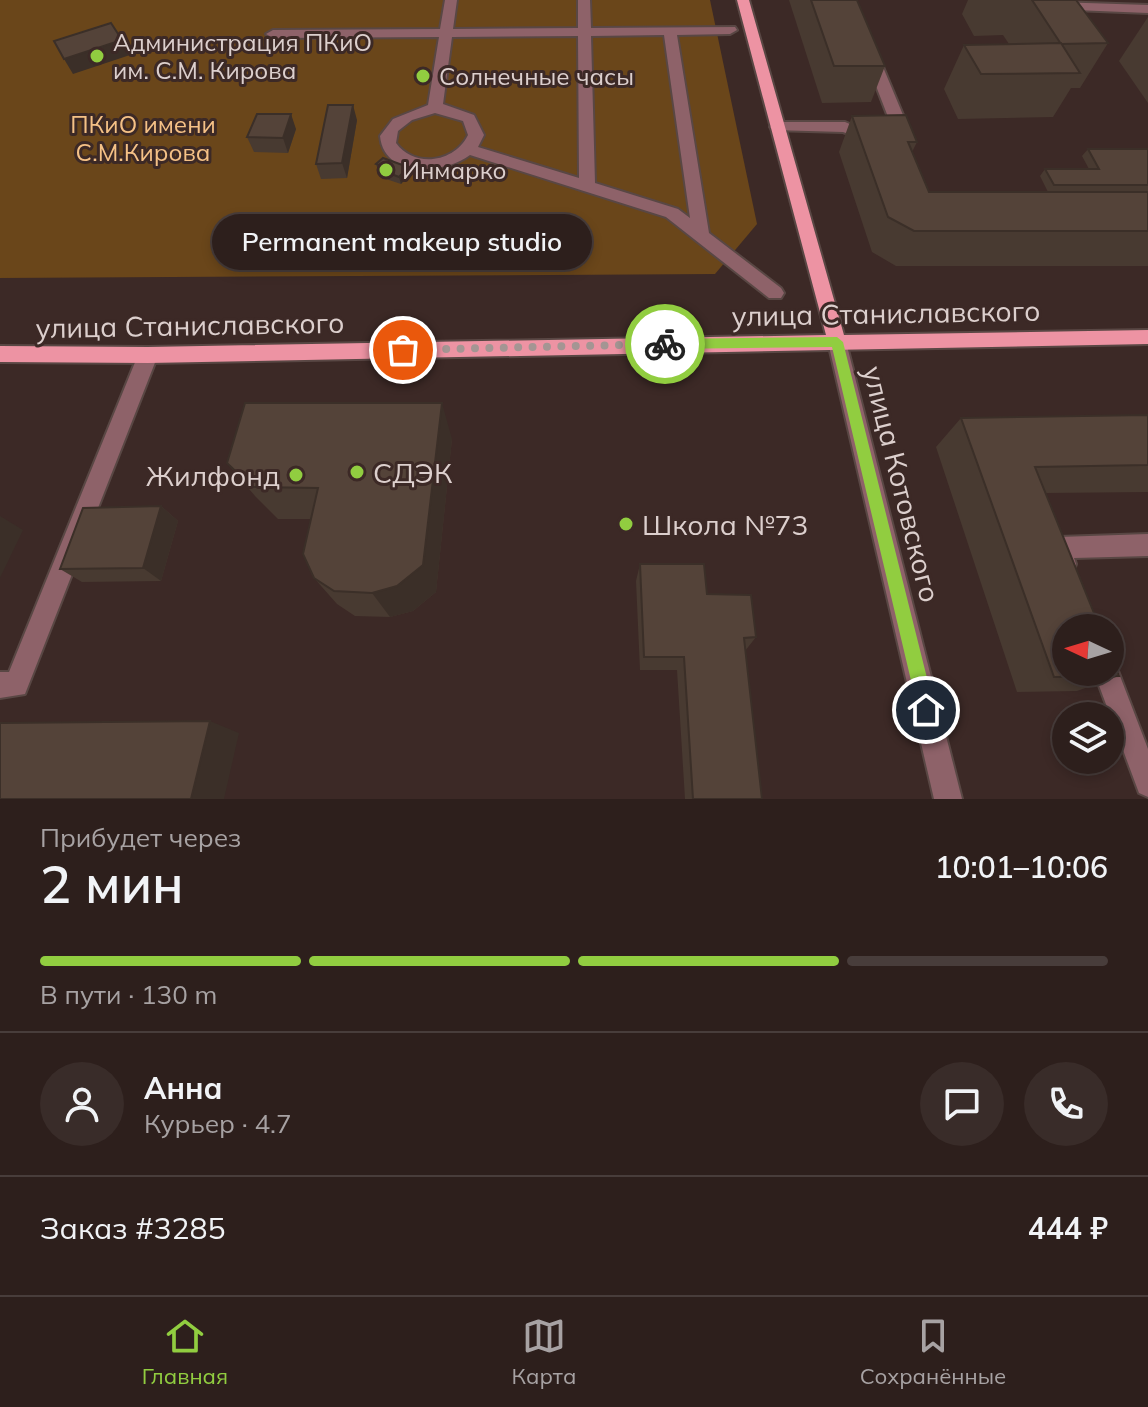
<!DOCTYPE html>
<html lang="ru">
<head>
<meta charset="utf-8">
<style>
  :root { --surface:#2d1f1c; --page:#392c29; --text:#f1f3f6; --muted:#a7a2a3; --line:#483d3b; --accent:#91cd40 }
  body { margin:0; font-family:Mulish,sans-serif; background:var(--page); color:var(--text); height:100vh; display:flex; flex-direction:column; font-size:30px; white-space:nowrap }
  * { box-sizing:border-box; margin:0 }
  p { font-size:26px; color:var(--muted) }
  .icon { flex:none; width:44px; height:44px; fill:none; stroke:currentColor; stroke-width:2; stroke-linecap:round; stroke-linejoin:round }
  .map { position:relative; height:799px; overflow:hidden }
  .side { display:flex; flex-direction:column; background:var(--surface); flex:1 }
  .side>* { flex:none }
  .needle { width:52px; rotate:274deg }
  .fabs { position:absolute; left:1052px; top:614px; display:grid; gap:16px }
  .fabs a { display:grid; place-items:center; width:72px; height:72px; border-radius:50%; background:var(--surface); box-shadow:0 4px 12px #0003,0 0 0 2px var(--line); font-size:40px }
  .pin { position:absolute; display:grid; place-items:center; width:68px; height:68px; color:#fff; margin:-34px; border:4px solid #fff; border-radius:50%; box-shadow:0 2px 8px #0007 }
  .courier { position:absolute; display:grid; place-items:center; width:80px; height:80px; margin:-40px; border:6px solid #91cd40; border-radius:50%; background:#fff; color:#222; box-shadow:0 2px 10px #0007 }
  .bubble { position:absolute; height:56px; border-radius:28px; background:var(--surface); box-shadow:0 4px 12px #0003,0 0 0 2px var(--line); font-size:26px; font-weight:600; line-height:56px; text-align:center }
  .summary em { font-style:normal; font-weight:600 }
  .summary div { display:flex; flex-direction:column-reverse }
  .summary { display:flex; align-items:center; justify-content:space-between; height:136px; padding:0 40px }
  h1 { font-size:52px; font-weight:600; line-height:60px }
  .bar { display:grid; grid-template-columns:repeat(4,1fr); gap:12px 8px; align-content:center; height:96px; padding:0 40px }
  .bar i { height:10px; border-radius:6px; background:var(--line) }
  .bar .on { background:var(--accent) }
  .bar p { grid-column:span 4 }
  .line { display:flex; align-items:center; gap:20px; padding:0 40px; border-top:2px solid var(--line) }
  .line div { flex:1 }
  .round { display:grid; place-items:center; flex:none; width:84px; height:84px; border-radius:42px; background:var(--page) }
  .tabs { display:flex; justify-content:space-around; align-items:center; height:112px; border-top:2px solid var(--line); background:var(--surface); font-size:22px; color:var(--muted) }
  .tabs a { display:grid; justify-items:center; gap:4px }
  .tabs .on { color:var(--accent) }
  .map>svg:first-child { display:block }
  .green { fill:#6a461a }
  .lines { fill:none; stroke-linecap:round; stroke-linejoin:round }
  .minor-casing { stroke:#594744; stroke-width:4 }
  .major-casing { stroke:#594744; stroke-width:4 }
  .minor { fill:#8e6269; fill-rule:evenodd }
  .major { fill:#ed93a3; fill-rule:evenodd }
  .wall { fill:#483a31 }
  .shaded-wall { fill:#3b2f28 }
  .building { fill:#544339; stroke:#3b2f28; stroke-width:2 }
  .route { fill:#91cd40 }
  .done { stroke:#a49593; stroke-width:8; stroke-dasharray:0 14.4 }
  .poi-dot { fill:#91cd40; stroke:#3c2926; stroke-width:3 }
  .labels { text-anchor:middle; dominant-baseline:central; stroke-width:6; stroke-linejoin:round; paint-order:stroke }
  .far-poi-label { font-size:24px; fill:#dccfcd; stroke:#3c2926; text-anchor:start }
  .far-park-label { font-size:24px; fill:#f5c186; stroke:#3c2926 }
  .street-label { font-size:28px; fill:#dccfcd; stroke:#3c2926 }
  .poi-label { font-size:28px; fill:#dccfcd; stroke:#3c2926; text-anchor:start }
</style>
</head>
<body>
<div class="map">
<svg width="1148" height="799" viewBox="0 0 1148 799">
  <rect width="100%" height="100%" fill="#3c2926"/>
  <polygon class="green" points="0,0 710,0 757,224 715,274 0,278"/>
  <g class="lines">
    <g class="minor-casing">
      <g id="minor">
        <path d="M445,0H457L453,29L578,28V0H590L591,28L735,27L737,30L730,34L677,35L709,233L781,288L784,293L781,298H769L666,217L470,155C445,174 384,179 380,136L393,119L428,105L439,37L273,38L266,34L273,30L440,29ZM664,35L690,218L678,209L595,183L591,36ZM578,36L579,178L478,147L484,135L474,115L443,104L452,37ZM435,113L463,121L468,135C455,162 415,169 396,143L398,131L412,120Z"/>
        <polygon points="1055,2 1148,5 1148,13 1050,9 1050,3"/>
        <polygon points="871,51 878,55 908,127 905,130 885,131 877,126 880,123 890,122 864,55"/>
        <polygon points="778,122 845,122 880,137 872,142 843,132 773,130 770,127"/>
        <polygon points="837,334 844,337 846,342 962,799 934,799 828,342 830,337"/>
        <polygon points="148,347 155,350 158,355 25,694 0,698 0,672 9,672 138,355 141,350"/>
        <polygon points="1148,534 1148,556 1074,558 1076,564 1073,572 1065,575 1057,572 1048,548 1051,540 1059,537"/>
        <polygon points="1110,661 1115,663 1148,749 1148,797 1139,793 1094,672 1110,672"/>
      </g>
    </g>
    <g class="major-casing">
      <polygon id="major" points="737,0 749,0 844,335 1148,330 1148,344 148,363 0,362 0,346 148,347 826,335"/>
    </g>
    <use href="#minor" class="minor"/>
    <use href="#major" class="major"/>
  </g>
  <g class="wall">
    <polygon points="789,0 857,0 885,66 871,102 822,103"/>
    <polygon points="968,0 1076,0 1108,43 1080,88 1071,88 1053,117 958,119 944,89 964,45 1009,44 1003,35 974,36 962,14"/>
    <polygon points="1148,17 1148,103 1119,61"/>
    <polygon points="852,116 917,142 912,152 929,192 1048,192 1040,176 1045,169 1089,169 1082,156 1088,149 1148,149 1148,266 896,266 872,252 839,152"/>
    <polygon points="357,120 347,178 321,179 316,164"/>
    <polygon points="296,129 288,153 254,152 247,137"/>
    <polygon points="376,164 408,167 410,174 401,184 383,178 382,172 378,171"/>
    <polygon points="1148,415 1148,492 1045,493 1119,676 1077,691 1017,692 936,447 961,418"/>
    <polygon points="452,439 436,592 413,611 390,617 355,616 337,604 314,578 311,519 278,519 255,496 227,463"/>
    <polygon points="161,506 178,521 161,581 82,582 60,569"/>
    <polygon points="640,564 707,594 756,637 745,651 762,799 685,799 677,670 640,670 636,581"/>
  </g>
  <g class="shaded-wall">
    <polygon points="122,40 130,55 73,74 64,59"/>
    <polygon points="353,105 357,120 347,178 342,163"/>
    <polygon points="291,114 296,129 288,153 283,138"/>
    <polygon points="408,167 410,174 401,184 399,177"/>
    <polygon points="442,403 452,439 436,592 413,611 390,617 372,593"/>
    <polygon points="161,506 178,521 161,581 143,568"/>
    <polygon points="0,516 23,530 0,578"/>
    <polygon points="210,721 239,733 224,799 191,799"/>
  </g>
  <g class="building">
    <polygon points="811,0 857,0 885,66 834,66"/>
    <polygon points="1032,0 1076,0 1108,43 1061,44"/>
    <polygon points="111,23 122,40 64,59 54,41"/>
    <polygon points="1061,43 1080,73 981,74 964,45"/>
    <polygon points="328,105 353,105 342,163 316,164"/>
    <polygon points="257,114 291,114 283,138 247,137"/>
    <polygon points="906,115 917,142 908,142 929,192 1148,192 1148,231 914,231 888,217 852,116"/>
    <polygon points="1088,149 1148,149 1148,185 1054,185 1045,169 1099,169"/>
    <polygon points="383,158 408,167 399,177 381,170 384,167 376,164"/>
    <polygon points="245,403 442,403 423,565 397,586 372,593 334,591 314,578 303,554 318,488 252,487 227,463"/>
    <polygon points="1148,415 1148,465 1035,467 1100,628 1066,628 1066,672 1110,672 1110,653 1119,676 1054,677 961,418"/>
    <polygon points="161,506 143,568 60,569 83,508"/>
    <polygon points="640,564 704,564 707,594 751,595 756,637 744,638 762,799 693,799 684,657 644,657"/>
    <polygon points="210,721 191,799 0,799 0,723"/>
  </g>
  <polygon class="route" points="837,337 843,342 935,710 932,716 926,718 921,716 918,710 832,347 665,349 659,344 665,339"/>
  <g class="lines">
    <polyline class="done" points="403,350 665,344"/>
  </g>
  <g class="poi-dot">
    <circle cx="97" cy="56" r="8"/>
    <circle cx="423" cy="76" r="8"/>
    <circle cx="386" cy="170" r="8"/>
    <circle cx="357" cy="472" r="8"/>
    <circle cx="296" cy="475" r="8"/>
    <circle cx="626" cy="524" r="8"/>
  </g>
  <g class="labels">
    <g class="far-poi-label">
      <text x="113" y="42">Администрация ПКиО<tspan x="113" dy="28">им. С.М. Кирова</tspan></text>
      <text x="439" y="76">Солнечные часы</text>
      <text x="402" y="170">Инмарко</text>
    </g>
    <g class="far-park-label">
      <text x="143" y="124">ПКиО имени<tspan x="143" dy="28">С.М.Кирова</tspan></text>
    </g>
    <g class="street-label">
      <text transform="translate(886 313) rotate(-1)">улица Станиславского</text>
      <text transform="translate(190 325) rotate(-1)">улица Станиславского</text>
      <text transform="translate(902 484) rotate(76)">улица Котовского</text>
    </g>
    <g class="poi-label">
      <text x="373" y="472">СДЭК</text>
      <text x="280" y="475" text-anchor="end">Жилфонд</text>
      <text x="642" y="524">Школа №73</text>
    </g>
  </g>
</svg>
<div class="fabs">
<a><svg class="needle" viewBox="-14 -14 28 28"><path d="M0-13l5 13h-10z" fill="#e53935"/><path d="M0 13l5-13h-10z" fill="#a7a2a3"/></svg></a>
<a><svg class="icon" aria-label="layers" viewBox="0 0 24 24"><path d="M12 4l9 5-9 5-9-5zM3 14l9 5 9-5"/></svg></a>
</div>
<div class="pin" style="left:403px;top:350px;background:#ea580c"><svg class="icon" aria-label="bag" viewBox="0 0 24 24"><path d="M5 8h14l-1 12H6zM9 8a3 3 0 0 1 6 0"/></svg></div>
<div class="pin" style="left:926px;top:710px;background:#1f2937"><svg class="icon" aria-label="home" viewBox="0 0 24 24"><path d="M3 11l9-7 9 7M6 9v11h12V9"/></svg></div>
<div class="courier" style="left:665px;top:344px"><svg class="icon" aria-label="bike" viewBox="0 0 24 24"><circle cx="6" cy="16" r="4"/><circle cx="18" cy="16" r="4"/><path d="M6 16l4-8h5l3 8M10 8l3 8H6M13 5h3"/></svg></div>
<div class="bubble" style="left:212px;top:214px;width:380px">Permanent makeup studio</div>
</div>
<section class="side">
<div class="summary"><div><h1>2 мин</h1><p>Прибудет через</p></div><em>10:01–10:06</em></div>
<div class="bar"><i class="on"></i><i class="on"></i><i class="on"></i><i></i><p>В пути · 130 m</p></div>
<div class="line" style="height:144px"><a class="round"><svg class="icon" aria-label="person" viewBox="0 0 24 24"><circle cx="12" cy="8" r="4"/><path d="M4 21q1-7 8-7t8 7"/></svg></a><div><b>Анна</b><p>Курьер · 4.7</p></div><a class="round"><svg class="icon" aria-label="chat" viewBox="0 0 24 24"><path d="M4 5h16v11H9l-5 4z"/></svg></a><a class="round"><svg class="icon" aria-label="phone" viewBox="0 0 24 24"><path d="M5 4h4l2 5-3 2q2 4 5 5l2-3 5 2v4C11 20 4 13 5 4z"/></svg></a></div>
<div class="line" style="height:104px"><div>Заказ #3285</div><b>444 ₽</b></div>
</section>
<nav class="tabs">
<a class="on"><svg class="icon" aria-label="home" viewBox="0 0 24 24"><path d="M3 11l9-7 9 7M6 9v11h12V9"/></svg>Главная</a>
<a><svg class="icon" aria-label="map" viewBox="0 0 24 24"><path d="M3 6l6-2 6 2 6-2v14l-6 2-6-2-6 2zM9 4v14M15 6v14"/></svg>Карта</a>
<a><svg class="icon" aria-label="saved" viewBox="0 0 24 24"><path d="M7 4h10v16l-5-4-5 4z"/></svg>Сохранённые</a>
</nav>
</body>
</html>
